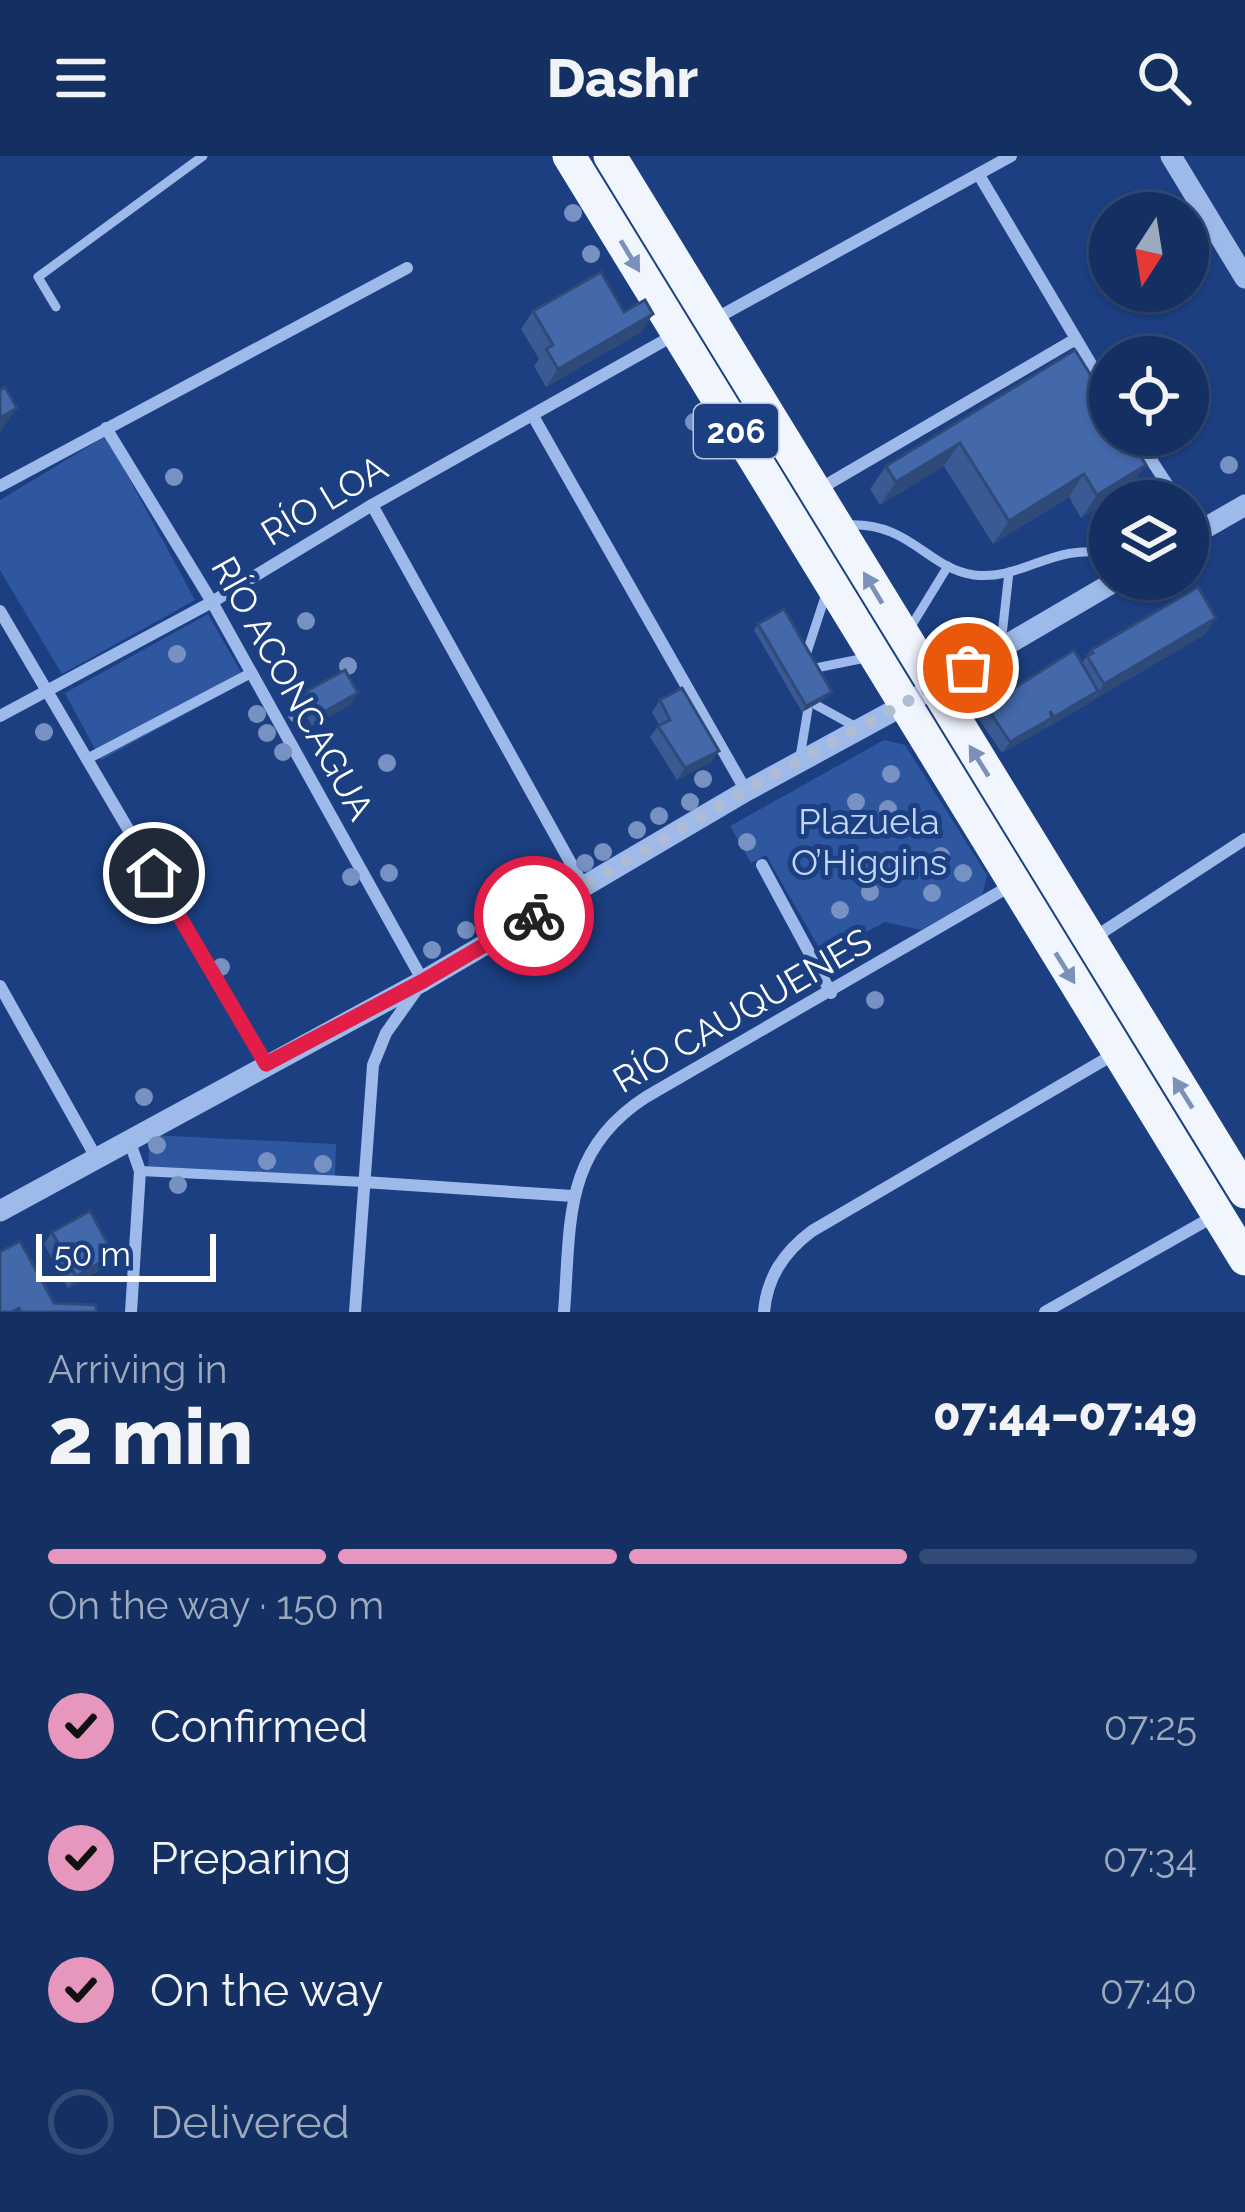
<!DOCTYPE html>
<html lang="en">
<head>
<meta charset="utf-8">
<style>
  :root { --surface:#142f61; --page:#213b6a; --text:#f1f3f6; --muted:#9da9bd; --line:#334a76; --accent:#e797bd }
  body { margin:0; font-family:Raleway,sans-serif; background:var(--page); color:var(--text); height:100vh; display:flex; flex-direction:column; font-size:45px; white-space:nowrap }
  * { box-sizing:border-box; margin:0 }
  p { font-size:39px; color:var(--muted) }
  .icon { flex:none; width:66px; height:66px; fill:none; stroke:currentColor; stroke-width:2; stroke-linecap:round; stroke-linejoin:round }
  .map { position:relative; height:1156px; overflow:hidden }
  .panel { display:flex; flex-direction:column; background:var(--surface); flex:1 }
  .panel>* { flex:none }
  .needle { width:78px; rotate:192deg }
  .tools { position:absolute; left:1089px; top:36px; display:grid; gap:24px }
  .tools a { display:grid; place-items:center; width:120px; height:120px; border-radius:50%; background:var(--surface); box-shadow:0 3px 9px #0004,0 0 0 3px var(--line); font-size:60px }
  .scale { position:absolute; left:36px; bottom:30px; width:180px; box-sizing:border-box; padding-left:12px; border:6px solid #fff; border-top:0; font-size:33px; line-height:42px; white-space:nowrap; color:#fff; -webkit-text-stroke:9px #1b3f81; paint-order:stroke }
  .pin { position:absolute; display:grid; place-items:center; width:102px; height:102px; color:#fff; margin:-51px; border:6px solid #fff; border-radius:50%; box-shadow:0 3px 12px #0007 }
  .courier { position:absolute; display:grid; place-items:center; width:120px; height:120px; margin:-60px; border:9px solid #e11d48; border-radius:50%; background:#fff; color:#222; box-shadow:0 3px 15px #0007 }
  .headline em { font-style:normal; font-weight:800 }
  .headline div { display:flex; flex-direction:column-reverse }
  .headline { display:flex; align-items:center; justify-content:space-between; height:204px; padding:0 48px }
  h1 { font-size:78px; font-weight:800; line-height:90px }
  .bar { display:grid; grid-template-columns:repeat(4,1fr); gap:18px 12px; align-content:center; height:144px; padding:0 48px }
  .bar i { height:15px; border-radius:9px; background:var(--line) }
  .bar .on { background:var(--accent) }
  .bar p { grid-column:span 4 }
  ol { padding:0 48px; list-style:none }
  li { display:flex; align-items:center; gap:36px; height:132px }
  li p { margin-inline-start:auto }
  li .icon { padding:12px; border-radius:50%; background:var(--accent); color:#111; stroke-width:4 }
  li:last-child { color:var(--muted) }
  li i { width:66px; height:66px; border:6px solid var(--line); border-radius:50% }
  header { display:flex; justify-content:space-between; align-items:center; height:156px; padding:0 48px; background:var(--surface); font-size:54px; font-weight:800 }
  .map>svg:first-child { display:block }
  .green { fill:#2e57a0 }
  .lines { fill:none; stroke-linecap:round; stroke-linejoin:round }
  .service { stroke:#9ebaea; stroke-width:9 }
  .pedestrian { stroke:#9ebaea; stroke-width:10 }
  .minor { stroke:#9ebaea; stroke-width:12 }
  .tertiary { stroke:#9ebaea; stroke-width:21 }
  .trunk { stroke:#f0f5fe; stroke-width:33 }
  .tree { fill:#7792c2 }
  .wall { fill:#3a5a93 }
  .shaded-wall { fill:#2f4a78 }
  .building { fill:#4369ab; stroke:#2f4a78; stroke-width:3 }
  .oneway { fill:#7b91b9 }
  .done { stroke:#afbcd3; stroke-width:12; stroke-dasharray:0 21.6 }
  .route { stroke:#e11d48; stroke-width:15 }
  .labels { text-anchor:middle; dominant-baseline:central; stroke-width:10; stroke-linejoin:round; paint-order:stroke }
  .shield { fill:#1b3f81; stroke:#bbc5d9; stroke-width:3 }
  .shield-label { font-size:33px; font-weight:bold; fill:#fff }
  .street-label { font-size:36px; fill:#fff; stroke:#1b3f81 }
  .park-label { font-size:36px; fill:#c3d6f8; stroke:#1b3f81 }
</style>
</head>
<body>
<header><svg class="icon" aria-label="menu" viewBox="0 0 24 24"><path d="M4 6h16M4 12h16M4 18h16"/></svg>Dashr<svg class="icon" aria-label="search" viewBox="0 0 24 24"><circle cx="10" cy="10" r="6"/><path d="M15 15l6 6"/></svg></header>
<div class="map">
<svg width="1245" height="1156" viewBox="0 0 1245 1156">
  <rect width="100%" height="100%" fill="#1b3f81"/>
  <g class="green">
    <polygon points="106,280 195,444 62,518 0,414 0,344"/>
    <polygon points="208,458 246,525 101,604 65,537"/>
    <polygon points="884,584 905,589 987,719 982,741 921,774 885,766 823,799 766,699 751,707 730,670"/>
    <polygon points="150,979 336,988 335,1020 148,1011"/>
  </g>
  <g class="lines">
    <g class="service">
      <polyline points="56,151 38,121 203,0"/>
      <path d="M847,369C911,366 926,412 974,419C1022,425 1054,386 1110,398"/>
      <polyline points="910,472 948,410"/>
      <polyline points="1001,488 1009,416"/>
      <polyline points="805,502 826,438"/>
      <polyline points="811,513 870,501"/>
      <polyline points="816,549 858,572"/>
      <polyline points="800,601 808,553"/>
    </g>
    <g class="pedestrian">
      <polyline points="87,603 251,517"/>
      <polyline points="140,1015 364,1026"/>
    </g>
    <g class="minor">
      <polyline points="979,19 1110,240"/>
      <polyline points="713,164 1011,0"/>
      <polyline points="533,260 746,635"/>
      <polyline points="106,272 212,446 423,825 386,877 373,909 355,1156"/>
      <polyline points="1135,279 1178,345"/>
      <polyline points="0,330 407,112"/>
      <polyline points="816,335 1074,184"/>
      <polyline points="372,349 584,731"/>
      <polyline points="0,455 266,908"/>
      <polyline points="0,560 212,446 372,349 676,178"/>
      <polyline points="762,709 831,837"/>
      <polyline points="1095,781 1245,683"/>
      <polyline points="0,830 97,1003"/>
      <polyline points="129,984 140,1015 131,1156"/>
      <polyline points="364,1026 573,1040"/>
      <path d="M564,1156C571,1067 562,995 646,941L1010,730"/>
      <path d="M764,1156C767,1121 784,1096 812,1075L1116,897"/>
      <polyline points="1045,1156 1216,1059"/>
    </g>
    <g class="tertiary">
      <polyline points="1171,0 1245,122"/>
      <polyline points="1188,382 1245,349"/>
      <polyline points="0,1055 423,825 746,635 904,549 1119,423"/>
    </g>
    <g class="trunk">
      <polyline points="569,0 1245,1103"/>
      <polyline points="610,0 1245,1036"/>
    </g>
  </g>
  <g class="tree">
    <circle cx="573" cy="57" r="9"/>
    <circle cx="591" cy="98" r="9"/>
    <circle cx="694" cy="266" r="9"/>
    <circle cx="1229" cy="309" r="9"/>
    <circle cx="174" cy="321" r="9"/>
    <circle cx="306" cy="465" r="9"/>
    <circle cx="177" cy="498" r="9"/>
    <circle cx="348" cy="510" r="9"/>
    <circle cx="257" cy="558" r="9"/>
    <circle cx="297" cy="558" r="9"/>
    <circle cx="44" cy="576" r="9"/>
    <circle cx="267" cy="577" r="9"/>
    <circle cx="283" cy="596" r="9"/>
    <circle cx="387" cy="607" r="9"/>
    <circle cx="891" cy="618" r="9"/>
    <circle cx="703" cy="623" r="9"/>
    <circle cx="690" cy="646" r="9"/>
    <circle cx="856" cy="646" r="9"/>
    <circle cx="888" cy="653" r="9"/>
    <circle cx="659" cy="660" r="9"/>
    <circle cx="637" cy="674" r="9"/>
    <circle cx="747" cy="686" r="9"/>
    <circle cx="603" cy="696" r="9"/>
    <circle cx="941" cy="700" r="9"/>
    <circle cx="585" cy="707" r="9"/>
    <circle cx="389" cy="717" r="9"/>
    <circle cx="963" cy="717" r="9"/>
    <circle cx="351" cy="721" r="9"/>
    <circle cx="537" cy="736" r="9"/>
    <circle cx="870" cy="736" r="9"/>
    <circle cx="932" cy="737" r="9"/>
    <circle cx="508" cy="750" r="9"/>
    <circle cx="840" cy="754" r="9"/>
    <circle cx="491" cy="760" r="9"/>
    <circle cx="466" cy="774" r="9"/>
    <circle cx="432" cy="794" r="9"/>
    <circle cx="221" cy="811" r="9"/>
    <circle cx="875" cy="844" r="9"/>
    <circle cx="144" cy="941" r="9"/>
    <circle cx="157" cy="989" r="9"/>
    <circle cx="267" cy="1005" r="9"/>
    <circle cx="323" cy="1008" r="9"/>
    <circle cx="178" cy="1029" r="9"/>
  </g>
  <g class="wall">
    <polygon points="533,155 624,156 653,158 641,176 546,231 534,210 539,203 521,173"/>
    <polygon points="1075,194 1130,331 1081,362 1069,341 993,388 944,310 880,349 870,333 886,310"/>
    <polygon points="1216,462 1204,479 1002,597 978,562 986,550 1082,507 1091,494"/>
    <polygon points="758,468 832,536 827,542 802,556 754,474"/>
    <polygon points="307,535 358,537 350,549 312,570 299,547"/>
    <polygon points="660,544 711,606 677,624 650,581 659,569 652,556"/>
    <polygon points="52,1076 106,1111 68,1132 44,1088"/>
  </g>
  <g class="shaded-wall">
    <polygon points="653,158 641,176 546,231 558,213"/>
    <polygon points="17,252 1,275 0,276 0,262"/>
    <polygon points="960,287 944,310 880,349 896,326"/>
    <polygon points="1146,309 1130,331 1081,362 1097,339"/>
    <polygon points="1084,318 1069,341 993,388 1009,365"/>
    <polygon points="1216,462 1204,479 1092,545 1104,528"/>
    <polygon points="1098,535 1090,547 1045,573 1054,561"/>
    <polygon points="832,536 827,542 802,556 806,550"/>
    <polygon points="358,537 350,549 312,570 320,558"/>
    <polygon points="1052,562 1043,574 1002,597 1010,586"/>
    <polygon points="719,595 711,606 677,624 685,612"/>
    <polygon points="114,1099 106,1111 68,1132 76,1120"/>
  </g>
  <g class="building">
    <polygon points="601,116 624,156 645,144 653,158 558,213 546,193 553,189 533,155"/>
    <polygon points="1075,194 1110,250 1110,279 1128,279 1146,309 1097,339 1084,318 1009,365 960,287 896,326 886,310"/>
    <polygon points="5,231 17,252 0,262 0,234"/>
    <polygon points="1198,431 1216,462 1104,528 1087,500 1093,497 1091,494"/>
    <polygon points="784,453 832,536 806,550 758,468"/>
    <polygon points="1074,494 1098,535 1054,561 1050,555 1052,562 1010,586 986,550"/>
    <polygon points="345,514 358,537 320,558 307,535"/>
    <polygon points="682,532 719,595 685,612 658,570 670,564 660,544"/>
    <polygon points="90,1055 114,1099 76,1120 52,1076"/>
    <polygon points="20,1085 54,1147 96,1149 96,1156 21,1156 19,1152 12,1156 0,1156 0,1096"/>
  </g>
  <defs><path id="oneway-solid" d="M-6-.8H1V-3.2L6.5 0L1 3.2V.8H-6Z" transform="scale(3)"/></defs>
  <g class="oneway">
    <use href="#oneway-solid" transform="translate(630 100) rotate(59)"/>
    <use href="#oneway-solid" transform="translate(873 432) rotate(-121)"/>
    <use href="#oneway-solid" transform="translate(979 605) rotate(-122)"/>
    <use href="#oneway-solid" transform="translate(1065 812) rotate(58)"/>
    <use href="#oneway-solid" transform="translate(1183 937) rotate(-122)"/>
  </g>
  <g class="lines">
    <polyline class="done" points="534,760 746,634 968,512"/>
    <polyline class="route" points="154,717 266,908 423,825 534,760"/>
  </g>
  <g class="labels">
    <rect class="shield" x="694" y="248" width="84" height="54" rx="9"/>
    <g class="shield-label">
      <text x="736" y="275">206</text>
    </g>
    <g class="street-label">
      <text transform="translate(324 344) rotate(-31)">RÍO LOA</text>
      <text transform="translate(293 532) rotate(61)">RÍO ACONCAGUA</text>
      <text transform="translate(742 854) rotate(-30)">RÍO CAUQUENES</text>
    </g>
    <g class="park-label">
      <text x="869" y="665">Plazuela<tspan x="869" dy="41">O’Higgins</tspan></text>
    </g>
  </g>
</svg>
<div class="tools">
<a><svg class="needle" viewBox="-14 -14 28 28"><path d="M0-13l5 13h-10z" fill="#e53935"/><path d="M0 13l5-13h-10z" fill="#9da9bd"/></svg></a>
<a><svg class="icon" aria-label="locate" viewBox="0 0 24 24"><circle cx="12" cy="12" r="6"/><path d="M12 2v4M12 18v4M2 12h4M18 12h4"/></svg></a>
<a><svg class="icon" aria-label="layers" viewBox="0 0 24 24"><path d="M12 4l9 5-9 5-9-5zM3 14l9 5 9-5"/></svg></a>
</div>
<div class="scale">50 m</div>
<div class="pin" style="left:968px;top:512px;background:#ea580c"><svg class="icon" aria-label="bag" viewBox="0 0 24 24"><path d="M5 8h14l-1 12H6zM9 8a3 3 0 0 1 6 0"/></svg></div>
<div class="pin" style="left:154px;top:717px;background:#1f2937"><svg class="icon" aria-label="home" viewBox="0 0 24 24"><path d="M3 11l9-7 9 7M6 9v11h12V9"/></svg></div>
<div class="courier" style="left:534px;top:760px"><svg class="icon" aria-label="bike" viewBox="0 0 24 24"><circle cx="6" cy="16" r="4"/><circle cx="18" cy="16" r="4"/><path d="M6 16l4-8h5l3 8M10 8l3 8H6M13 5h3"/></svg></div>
</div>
<section class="panel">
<div class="headline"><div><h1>2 min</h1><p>Arriving in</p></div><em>07:44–07:49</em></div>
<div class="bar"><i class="on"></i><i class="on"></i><i class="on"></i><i></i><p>On the way · 150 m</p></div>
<ol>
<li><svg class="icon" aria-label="check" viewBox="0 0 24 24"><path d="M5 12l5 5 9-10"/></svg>Confirmed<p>07:25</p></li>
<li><svg class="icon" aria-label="check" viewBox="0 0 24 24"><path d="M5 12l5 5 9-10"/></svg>Preparing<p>07:34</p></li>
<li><svg class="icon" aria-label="check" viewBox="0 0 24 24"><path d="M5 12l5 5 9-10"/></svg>On the way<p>07:40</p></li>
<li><i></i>Delivered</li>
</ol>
</section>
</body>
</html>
